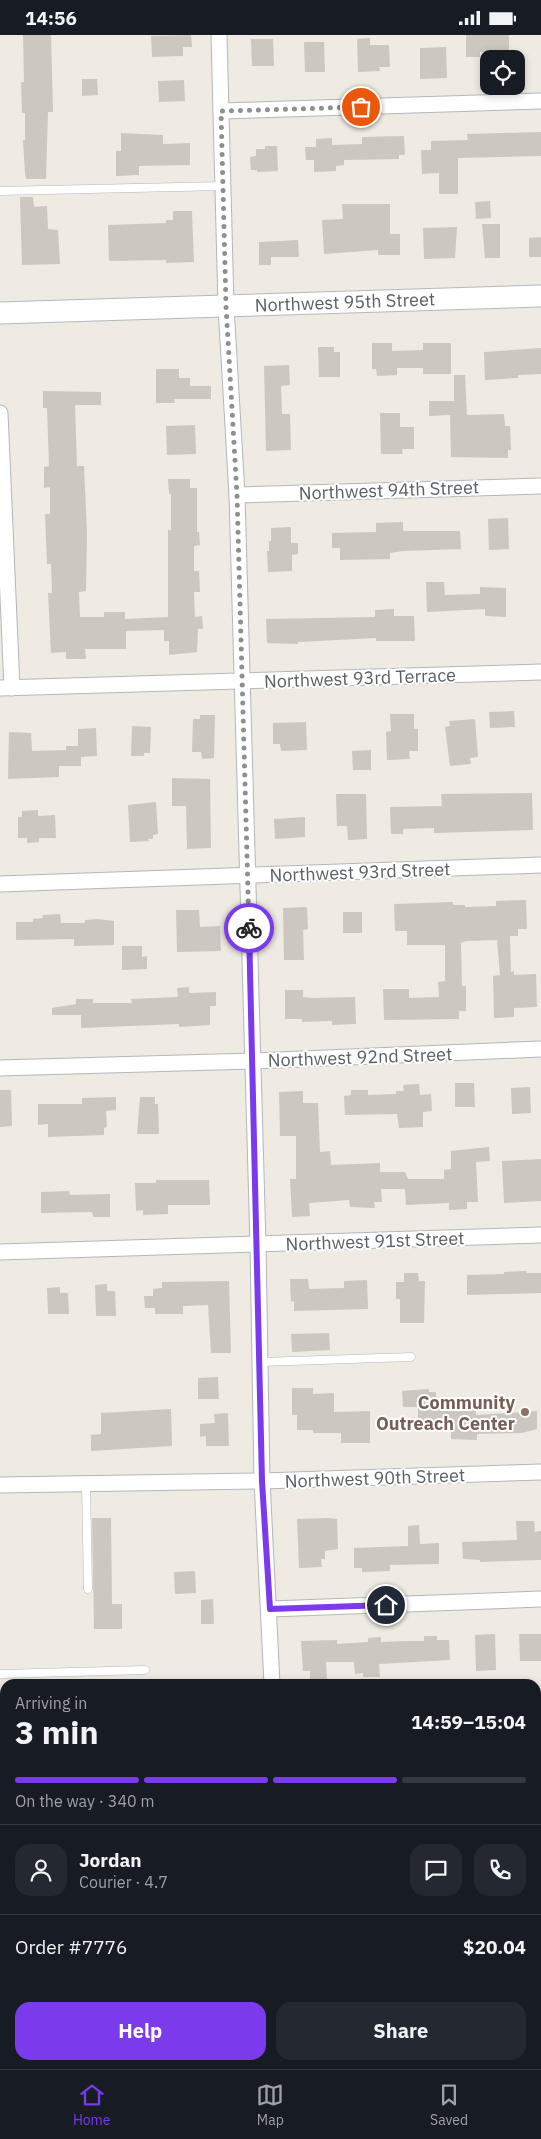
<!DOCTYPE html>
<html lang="en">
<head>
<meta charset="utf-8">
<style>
  :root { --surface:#171b24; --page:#242831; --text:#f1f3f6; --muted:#9ea1a6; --line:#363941; --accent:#7c3aed }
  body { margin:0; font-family:"IBM Plex Sans",sans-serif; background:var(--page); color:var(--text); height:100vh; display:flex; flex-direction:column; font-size:19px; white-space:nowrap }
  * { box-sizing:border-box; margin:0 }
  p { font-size:16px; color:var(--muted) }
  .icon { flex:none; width:28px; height:28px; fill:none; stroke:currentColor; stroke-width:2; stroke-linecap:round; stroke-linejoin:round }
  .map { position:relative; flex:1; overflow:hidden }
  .drawer { position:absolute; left:0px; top:1644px; width:541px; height:391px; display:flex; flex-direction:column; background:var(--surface); border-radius:15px 15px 0 0; box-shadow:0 2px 8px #0003 }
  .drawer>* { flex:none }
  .buttons { position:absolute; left:480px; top:15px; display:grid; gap:10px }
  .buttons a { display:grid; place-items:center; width:45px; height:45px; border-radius:10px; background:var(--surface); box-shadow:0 2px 8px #0003; font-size:25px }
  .pin { position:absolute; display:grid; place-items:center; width:42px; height:42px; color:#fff; margin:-21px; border:2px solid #fff; border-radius:50%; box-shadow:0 1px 5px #0007 }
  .courier { position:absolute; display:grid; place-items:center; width:50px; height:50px; margin:-25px; border:4px solid #7c3aed; border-radius:50%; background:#fff; color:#222; box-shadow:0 1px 6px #0007 }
  .overview em { font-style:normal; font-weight:700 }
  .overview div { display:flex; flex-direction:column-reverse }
  .overview { display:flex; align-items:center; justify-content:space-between; height:85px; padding:0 15px }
  h1 { font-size:32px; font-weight:700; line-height:38px }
  .bar { display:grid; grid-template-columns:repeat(4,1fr); gap:8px 5px; align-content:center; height:60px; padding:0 15px }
  .bar i { height:6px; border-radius:4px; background:var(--line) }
  .bar .selected { background:var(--accent) }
  .bar p { grid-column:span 4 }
  .line { display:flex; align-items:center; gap:12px; padding:0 15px; border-top:1px solid var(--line) }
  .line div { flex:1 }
  .round { display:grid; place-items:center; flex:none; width:52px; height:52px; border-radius:15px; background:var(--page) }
  .primary-button { display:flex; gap:10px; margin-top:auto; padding:10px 15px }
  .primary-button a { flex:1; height:58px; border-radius:15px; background:var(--accent); color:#fff; font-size:20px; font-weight:700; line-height:58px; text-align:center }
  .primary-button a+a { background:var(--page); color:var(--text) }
  .status { display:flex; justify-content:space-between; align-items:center; height:35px; padding:0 25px; background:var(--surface); direction:ltr }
  .status svg { height:14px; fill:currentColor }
  .menu { display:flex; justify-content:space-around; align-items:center; height:70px; border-top:1px solid var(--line); background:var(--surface); font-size:14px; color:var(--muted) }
  .menu a { display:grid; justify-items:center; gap:2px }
  .menu .selected { color:var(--accent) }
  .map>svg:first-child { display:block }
  .building { fill:#ccc7c1 }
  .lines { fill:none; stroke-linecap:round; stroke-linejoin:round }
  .lane-casing { stroke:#b3b7bb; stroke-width:9 }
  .street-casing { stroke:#b3b7bb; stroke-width:17 }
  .secondary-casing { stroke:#b3b9be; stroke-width:23 }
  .lane { stroke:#fff; stroke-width:8 }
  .street { stroke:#fff; stroke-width:15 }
  .secondary { stroke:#fff; stroke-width:21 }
  .done { stroke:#8e9090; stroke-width:5; stroke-dasharray:0 9 }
  .route { stroke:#7c3aed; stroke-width:6 }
  .education-dot { fill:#8d6e63; stroke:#fff; stroke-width:2 }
  .labels { text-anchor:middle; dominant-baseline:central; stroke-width:4; stroke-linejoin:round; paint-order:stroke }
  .street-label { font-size:18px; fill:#5a6064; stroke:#fff }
  .education-label { font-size:18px; font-weight:bold; fill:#785e54; stroke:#fff; text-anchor:end }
</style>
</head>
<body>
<div class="status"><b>14:56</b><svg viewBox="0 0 49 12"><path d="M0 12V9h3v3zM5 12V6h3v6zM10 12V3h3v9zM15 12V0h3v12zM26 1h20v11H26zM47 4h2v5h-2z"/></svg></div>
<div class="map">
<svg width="541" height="2034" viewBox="0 0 541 2034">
  <rect width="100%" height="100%" fill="#efeae2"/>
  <g class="building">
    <polygon points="23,0 51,0 53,77 48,77 46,144 26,144 25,138 23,105 25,105 25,78 22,78 21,47 24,47"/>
    <polygon points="191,0 192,12 183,12 183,21 152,22 151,1"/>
    <polygon points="466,0 509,0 509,18 480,17 480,22 466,22"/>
    <polygon points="370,3 370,10 389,10 390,32 379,32 380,36 358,37 357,4"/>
    <polygon points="251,4 273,4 274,31 252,31"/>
    <polygon points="304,7 324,7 325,37 305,37"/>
    <polygon points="446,12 447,43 420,44 420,13"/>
    <polygon points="82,44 97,44 98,60 82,61"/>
    <polygon points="184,45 185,66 159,67 158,46"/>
    <polygon points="541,97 541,121 458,123 458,159 439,159 439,138 422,139 421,115 431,115 431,106 468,105 467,99"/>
    <polygon points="121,98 163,100 163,109 190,108 190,130 139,131 139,140 116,141 116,116 121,116"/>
    <polygon points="404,101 405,120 399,120 399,124 344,125 344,130 336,131 336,136 314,137 314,125 306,125 305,112 316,112 316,104 332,103 332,110 362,109 362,102"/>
    <polygon points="265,111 277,111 278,136 257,137 257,135 251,135 250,122 256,121 256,114 265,114"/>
    <polygon points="20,162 33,162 34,172 47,171 48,194 58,195 60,229 22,230"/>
    <polygon points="490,166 491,183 476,184 475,167"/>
    <polygon points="342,169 390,169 390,199 400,199 400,220 378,220 378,215 324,219 322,185 343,184"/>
    <polygon points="173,176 192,176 194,227 166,228 166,225 109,226 108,190 166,188 166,185 173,185"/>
    <polygon points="482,189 500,189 500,223 485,223"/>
    <polygon points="457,192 455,223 424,224 423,193"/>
    <polygon points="541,202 541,222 529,222 529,203"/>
    <polygon points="298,205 299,222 271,222 271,230 259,230 259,207"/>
    <polygon points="372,308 392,308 392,316 423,315 423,308 451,308 451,339 423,339 423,333 397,333 397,340 377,341 376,334 372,334"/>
    <polygon points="318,312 334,312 334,317 340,317 340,342 319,342"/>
    <polygon points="541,313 541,339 518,340 518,343 485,345 484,317"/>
    <polygon points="289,330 290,350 281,351 282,379 290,379 291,415 266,416 264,331"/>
    <polygon points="156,334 179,334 179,343 190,343 190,351 211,351 211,364 174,364 175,368 156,368"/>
    <polygon points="454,340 465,340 467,380 504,379 505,391 510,391 511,415 508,415 508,423 451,422 450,380 429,381 429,366 454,366"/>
    <polygon points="43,356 101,357 101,370 75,370 77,431 84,431 87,498 86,556 79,557 80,582 104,582 104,577 125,577 125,584 168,582 168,495 171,495 171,459 169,459 168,444 190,444 190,453 197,453 197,497 199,497 200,510 194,511 194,536 199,536 200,557 194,557 195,582 202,581 203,594 198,594 197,617 169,620 169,606 164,606 164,595 126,596 126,614 85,614 86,624 66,624 66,617 51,618 48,558 52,558 51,529 47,529 45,479 50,479 50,452 44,453 44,432 49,431 47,373 43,373"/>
    <polygon points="380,378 400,378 400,392 414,392 414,414 402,414 403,419 381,419"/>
    <polygon points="195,390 196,419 167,420 166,391"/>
    <polygon points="508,483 509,514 489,515 488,484"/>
    <polygon points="403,487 403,496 460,496 461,514 403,516 390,518 390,524 340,525 340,513 332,513 332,498 376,497 376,488"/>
    <polygon points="291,492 291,508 298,508 298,519 292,520 292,536 268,537 267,516 269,516 269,506 271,506 271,493"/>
    <polygon points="426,547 444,547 445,560 480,559 480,552 506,553 506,582 485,581 485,574 427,577"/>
    <polygon points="394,574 394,581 414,581 415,606 376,606 376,603 298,607 298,609 267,608 266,584 375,582 375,575"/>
    <polygon points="514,676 515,692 490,693 489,677"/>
    <polygon points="390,679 414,679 414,694 418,694 418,716 409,716 410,724 387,725 386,697 391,696"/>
    <polygon points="200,680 215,680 214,723 202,724 201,717 192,717 193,684 200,684"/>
    <polygon points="475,684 478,722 470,723 471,729 450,731 445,692 450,691 449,686"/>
    <polygon points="306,687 307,715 281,716 280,709 273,709 273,688"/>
    <polygon points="132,691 151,692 150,718 144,718 144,721 131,721"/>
    <polygon points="96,693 97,721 81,722 81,731 59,731 59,742 8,744 9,697 31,698 32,716 66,715 66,711 78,711 78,694"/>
    <polygon points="371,715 371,735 353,735 352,716"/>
    <polygon points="172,743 210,744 211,813 187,814 186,771 172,771"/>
    <polygon points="532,758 533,795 434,798 434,793 403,794 403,799 391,799 390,772 442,771 441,759"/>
    <polygon points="336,759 366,759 367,804 348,805 347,791 337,791"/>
    <polygon points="156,767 158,799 153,800 153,804 148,804 149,806 130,807 128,770"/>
    <polygon points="38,775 38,781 55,780 56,803 39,803 39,807 27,808 27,803 18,803 18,782 22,782 22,776"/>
    <polygon points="305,782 305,802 275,804 274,784"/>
    <polygon points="526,865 527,894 518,894 518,901 510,901 511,937 514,936 514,940 536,939 537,972 514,973 514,982 494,983 493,941 500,940 497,905 466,906 461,908 462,951 466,951 466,976 459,976 459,984 384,985 383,954 409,954 409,963 439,962 438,947 445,946 445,910 407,910 407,896 395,896 394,869 453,867 453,870 465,870 465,872 496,871 496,866"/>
    <polygon points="307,872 308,894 303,895 304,925 284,925 283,873"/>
    <polygon points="176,875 199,875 200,892 220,891 221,916 177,917"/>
    <rect x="343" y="877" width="19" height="21"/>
    <polygon points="60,879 61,888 85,888 85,885 97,884 114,886 114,910 74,911 74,904 16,905 16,887 33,887 33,884 43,883 42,880"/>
    <polygon points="122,911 142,911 142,922 147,921 147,934 122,935"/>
    <polygon points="189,952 189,958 216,957 216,971 210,971 210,990 179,992 179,989 81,993 81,980 52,980 52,973 76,969 76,964 93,964 93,968 132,968 131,964 178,962 177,953"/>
    <polygon points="285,955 303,955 303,962 312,963 355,962 356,989 332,990 332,986 302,987 302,984 285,984"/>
    <polygon points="455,1048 474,1048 475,1072 455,1072"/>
    <polygon points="419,1049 420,1060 431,1059 432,1076 423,1077 423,1092 399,1093 397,1079 345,1080 344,1061 351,1060 351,1055 368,1055 368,1060 396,1059 396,1056 404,1056 403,1050"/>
    <polygon points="530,1052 531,1078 512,1079 511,1053"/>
    <polygon points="0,1055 11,1055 12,1091 0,1092"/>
    <polygon points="303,1056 303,1068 318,1068 320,1117 330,1116 331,1130 380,1128 380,1137 405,1137 408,1144 444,1144 444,1135 451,1134 451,1116 489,1112 490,1126 476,1127 478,1167 467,1167 467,1174 449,1175 449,1168 406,1170 405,1154 381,1154 382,1167 374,1167 375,1173 350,1172 349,1165 309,1168 310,1181 292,1182 290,1144 296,1144 296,1101 280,1101 279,1057"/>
    <polygon points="116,1062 116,1075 106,1076 107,1092 104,1093 104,1100 48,1102 48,1089 38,1090 38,1069 82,1069 82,1063"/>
    <polygon points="140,1062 155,1062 155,1069 158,1069 159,1099 137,1099"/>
    <polygon points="541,1124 541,1166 504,1168 502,1126"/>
    <polygon points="156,1145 209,1145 210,1170 168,1170 168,1179 143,1180 143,1175 136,1176 135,1148 156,1148"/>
    <polygon points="69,1156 70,1160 110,1159 110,1182 93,1182 92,1177 41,1178 41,1157"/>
    <polygon points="526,1236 527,1238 541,1238 541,1258 467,1260 467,1240 504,1239 504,1237"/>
    <polygon points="404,1238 418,1238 419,1246 425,1246 424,1288 400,1288 400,1264 396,1264 396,1247 404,1247"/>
    <polygon points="290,1244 308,1244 309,1254 344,1253 344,1246 367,1245 368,1274 294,1276 294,1266 291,1267"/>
    <polygon points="229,1246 231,1318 211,1318 208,1270 183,1271 183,1279 155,1279 155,1273 145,1273 144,1261 153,1261 153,1254 162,1253 162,1247"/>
    <polygon points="107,1249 107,1256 115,1256 116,1281 96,1281 95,1250"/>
    <polygon points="60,1252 60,1258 68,1258 69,1279 48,1279 47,1253"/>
    <polygon points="329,1298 330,1315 292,1317 291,1299"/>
    <polygon points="218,1342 219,1364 198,1364 198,1343"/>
    <polygon points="292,1353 313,1353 313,1359 334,1358 334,1377 370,1376 370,1408 341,1408 341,1398 313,1398 313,1395 297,1395 297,1380 292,1380"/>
    <polygon points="429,1354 429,1357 436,1357 436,1368 476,1368 476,1380 537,1376 537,1394 522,1398 477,1399 477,1405 451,1404 451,1385 418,1388 418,1372 403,1372 402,1356"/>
    <polygon points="171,1374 172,1411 91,1416 91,1400 101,1399 101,1378"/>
    <polygon points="228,1378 229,1411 206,1411 206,1401 200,1402 200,1389 215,1388 214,1379"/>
    <polygon points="92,1483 111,1483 112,1569 122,1569 122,1594 94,1594"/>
    <polygon points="328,1483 337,1484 338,1514 325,1516 325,1524 321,1524 322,1532 299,1533 297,1484"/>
    <polygon points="516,1486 534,1486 535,1497 541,1496 541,1525 480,1527 480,1525 463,1524 462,1507 517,1505"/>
    <polygon points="419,1490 420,1509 439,1508 439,1529 390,1530 390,1536 362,1537 362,1533 354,1533 354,1513 408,1511 408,1491"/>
    <polygon points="195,1536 196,1558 175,1559 174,1537"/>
    <polygon points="213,1564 214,1589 201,1589 201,1565"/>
    <polygon points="495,1599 496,1635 476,1636 475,1600"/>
    <polygon points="519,1599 541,1599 541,1626 520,1626"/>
    <polygon points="424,1601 437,1601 437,1605 449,1605 450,1625 379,1629 380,1642 363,1642 363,1638 355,1639 354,1627 326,1627 327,1645 310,1646 310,1636 303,1636 301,1606 337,1605 337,1609 368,1607 368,1603 381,1602 381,1607 405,1606 424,1606"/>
  </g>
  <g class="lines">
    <g class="lane-casing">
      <g id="lane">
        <polyline points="0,156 223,151"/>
        <polyline points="260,1327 411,1322"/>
        <polyline points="86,1448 88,1554"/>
        <polyline points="0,1639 145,1635"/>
      </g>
    </g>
    <g class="street-casing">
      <g id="street">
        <polyline points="219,0 226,271 237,460 258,1210 262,1446 272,1649"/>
        <polyline points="221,76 541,66"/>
        <polyline points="0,378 12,653"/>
        <polyline points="237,460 541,451"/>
        <polyline points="0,653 541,637"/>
        <polyline points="0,849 541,830"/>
        <polyline points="0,1033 253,1026 541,1014"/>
        <polyline points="0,1217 541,1200"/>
        <polyline points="0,1450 262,1446 541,1437"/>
        <polyline points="270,1574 541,1564"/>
        <polyline points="536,1781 541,1781"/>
        <polyline points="0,1810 5,1810"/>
        <polyline points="536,1961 541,1960"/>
        <polyline points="0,1979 5,1979"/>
        <polyline points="286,2030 286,2034"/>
      </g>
    </g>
    <g class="secondary-casing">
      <polyline id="secondary" points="0,278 541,261"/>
    </g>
    <use href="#lane" class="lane"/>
    <use href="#street" class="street"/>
    <use href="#secondary" class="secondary"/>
  </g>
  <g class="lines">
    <polyline class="done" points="249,893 237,460 226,271 221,76 361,72"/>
    <polyline class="route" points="249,893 262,1446 270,1574 386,1570"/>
  </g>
  <circle class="education-dot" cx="525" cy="1377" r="5"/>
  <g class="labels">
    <g class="street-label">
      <text transform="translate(345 267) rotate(-2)">Northwest 95th Street</text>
      <text transform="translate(389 455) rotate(-2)">Northwest 94th Street</text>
      <text transform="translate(360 643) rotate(-2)">Northwest 93rd Terrace</text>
      <text transform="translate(360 837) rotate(-2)">Northwest 93rd Street</text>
      <text transform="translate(360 1022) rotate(-2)">Northwest 92nd Street</text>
      <text transform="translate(375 1206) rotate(-2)">Northwest 91st Street</text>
      <text transform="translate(375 1443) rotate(-2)">Northwest 90th Street</text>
    </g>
    <g class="education-label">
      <text x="515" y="1367">Community<tspan x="515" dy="21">Outreach Center</tspan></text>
    </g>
  </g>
</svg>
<div class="buttons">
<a><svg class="icon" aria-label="locate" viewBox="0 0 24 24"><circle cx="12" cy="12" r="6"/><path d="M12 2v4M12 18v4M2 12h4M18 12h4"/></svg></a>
</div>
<div class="pin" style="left:361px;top:72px;background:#ea580c"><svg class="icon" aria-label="bag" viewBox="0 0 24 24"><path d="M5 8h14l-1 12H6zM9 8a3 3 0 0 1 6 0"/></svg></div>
<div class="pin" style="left:386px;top:1570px;background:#1f2937"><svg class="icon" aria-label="home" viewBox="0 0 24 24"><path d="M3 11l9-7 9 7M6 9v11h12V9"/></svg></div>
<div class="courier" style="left:249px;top:893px"><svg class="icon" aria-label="bike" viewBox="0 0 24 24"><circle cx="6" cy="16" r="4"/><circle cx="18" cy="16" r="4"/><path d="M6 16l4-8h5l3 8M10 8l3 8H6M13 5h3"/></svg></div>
<section class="drawer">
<div class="overview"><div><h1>3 min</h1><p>Arriving in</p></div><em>14:59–15:04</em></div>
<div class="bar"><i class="selected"></i><i class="selected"></i><i class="selected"></i><i></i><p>On the way · 340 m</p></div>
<div class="line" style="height:90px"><a class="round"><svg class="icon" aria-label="person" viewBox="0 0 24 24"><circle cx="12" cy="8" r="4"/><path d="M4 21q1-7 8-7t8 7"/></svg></a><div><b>Jordan</b><p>Courier · 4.7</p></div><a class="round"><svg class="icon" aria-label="chat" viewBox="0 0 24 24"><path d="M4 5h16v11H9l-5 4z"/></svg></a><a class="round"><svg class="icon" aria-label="phone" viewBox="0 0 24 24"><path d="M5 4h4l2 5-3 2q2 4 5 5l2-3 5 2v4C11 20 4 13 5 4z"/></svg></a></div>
<div class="line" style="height:65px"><div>Order #7776</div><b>$20.04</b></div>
<div class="primary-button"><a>Help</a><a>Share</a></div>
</section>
</div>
<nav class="menu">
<a class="selected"><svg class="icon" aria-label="home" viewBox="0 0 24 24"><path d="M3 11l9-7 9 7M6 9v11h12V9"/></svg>Home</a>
<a><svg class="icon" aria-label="map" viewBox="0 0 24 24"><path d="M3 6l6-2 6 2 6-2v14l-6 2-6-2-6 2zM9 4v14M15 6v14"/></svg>Map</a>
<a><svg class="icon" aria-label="saved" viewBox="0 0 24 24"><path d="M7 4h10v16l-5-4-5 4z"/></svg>Saved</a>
</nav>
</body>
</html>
